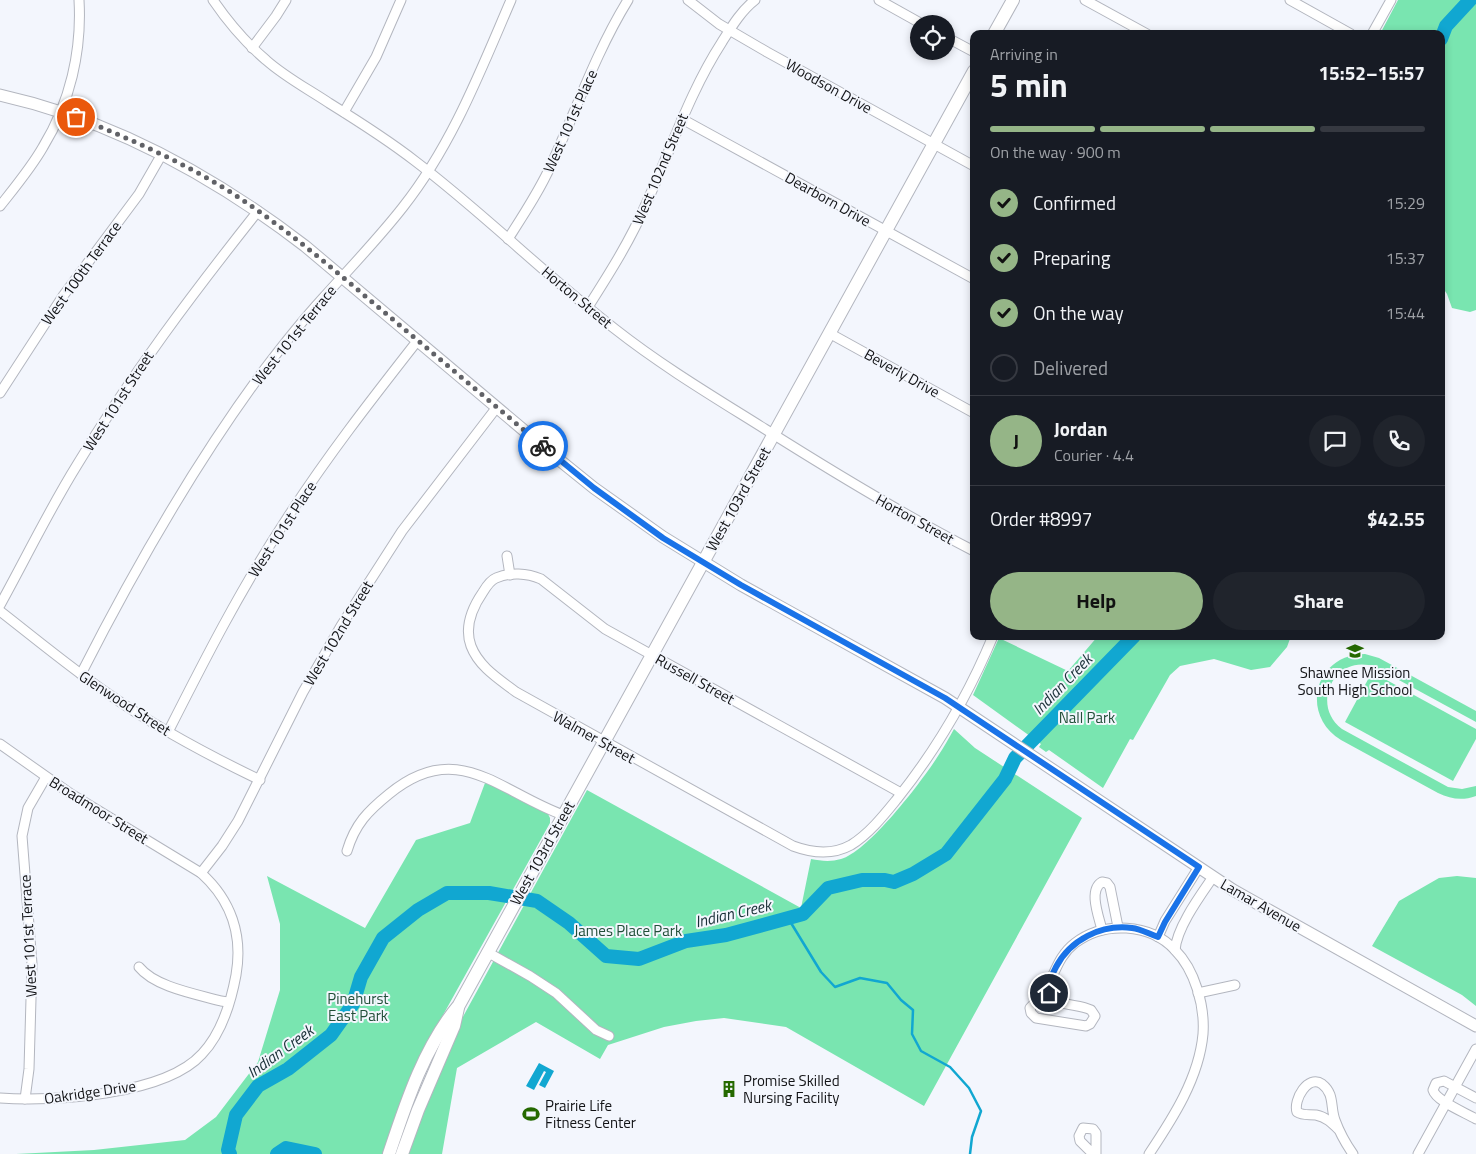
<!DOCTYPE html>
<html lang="en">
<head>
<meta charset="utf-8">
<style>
  :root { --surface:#171b24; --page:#20242c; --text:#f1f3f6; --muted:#9ea1a6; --line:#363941; --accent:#95b587 }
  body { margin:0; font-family:"Titillium Web",sans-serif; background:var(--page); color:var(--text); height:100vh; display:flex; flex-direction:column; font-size:19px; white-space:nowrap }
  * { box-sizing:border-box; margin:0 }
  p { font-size:16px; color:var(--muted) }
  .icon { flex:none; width:28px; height:28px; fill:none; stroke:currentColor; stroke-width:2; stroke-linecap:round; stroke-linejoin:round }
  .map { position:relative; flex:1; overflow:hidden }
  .sheet { position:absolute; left:970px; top:30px; width:475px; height:610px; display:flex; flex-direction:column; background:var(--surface); border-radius:10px; box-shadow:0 2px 8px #0003 }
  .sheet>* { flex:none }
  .tools { position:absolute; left:910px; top:15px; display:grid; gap:10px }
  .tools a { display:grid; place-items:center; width:45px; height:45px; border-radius:50%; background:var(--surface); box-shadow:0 2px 8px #0003; font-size:25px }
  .pin { position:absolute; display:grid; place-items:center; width:42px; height:42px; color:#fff; margin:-21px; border:2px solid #fff; border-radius:50%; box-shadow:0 1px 5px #0007 }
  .courier { position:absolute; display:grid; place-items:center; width:50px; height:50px; margin:-25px; border:4px solid #1a73e8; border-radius:50%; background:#fff; color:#222; box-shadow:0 1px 6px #0007 }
  .headline em { font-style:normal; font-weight:700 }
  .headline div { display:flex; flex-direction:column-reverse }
  .headline { display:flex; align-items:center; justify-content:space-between; height:85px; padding:0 20px }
  h1 { font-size:32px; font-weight:700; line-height:38px }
  .bar { display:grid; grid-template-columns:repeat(4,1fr); gap:8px 5px; align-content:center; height:60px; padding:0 20px }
  .bar i { height:6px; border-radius:4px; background:var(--line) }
  .bar .selected { background:var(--accent) }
  .bar p { grid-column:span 4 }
  .line { display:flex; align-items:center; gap:12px; padding:0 20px; border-top:1px solid var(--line) }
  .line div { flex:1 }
  .round { display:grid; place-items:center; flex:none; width:52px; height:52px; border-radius:26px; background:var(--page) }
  ol { padding:0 20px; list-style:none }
  li { display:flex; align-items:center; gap:15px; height:55px }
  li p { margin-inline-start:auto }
  li .icon { padding:5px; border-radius:50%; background:var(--accent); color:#111; stroke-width:4 }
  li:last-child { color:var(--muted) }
  li i { width:28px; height:28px; border:2px solid var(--line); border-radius:50% }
  .button { display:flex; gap:10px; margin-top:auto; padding:10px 20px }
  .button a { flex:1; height:58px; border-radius:30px; background:var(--accent); color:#111; font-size:20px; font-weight:700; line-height:58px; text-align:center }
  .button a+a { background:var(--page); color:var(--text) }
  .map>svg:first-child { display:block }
  .green { fill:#79e5b0 }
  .water { fill:#11a7d1 }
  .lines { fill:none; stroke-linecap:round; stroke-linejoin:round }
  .stream { stroke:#11a7d1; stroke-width:2.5 }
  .river { stroke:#11a7d1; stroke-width:14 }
  .minor-casing { stroke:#b3b6bf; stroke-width:11 }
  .tertiary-casing { stroke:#b3b6bf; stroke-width:13 }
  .secondary-casing { stroke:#b3b6bf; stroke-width:14 }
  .minor { stroke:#fff; stroke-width:9 }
  .tertiary { stroke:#fff; stroke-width:11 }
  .secondary { stroke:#fff; stroke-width:12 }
  .done { stroke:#616267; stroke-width:5; stroke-dasharray:0 9 }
  .route { stroke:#1a73e8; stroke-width:6 }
  .labels { text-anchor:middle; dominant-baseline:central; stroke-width:4; stroke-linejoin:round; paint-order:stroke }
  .street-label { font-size:15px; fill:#121316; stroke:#f3f6fd }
  .poi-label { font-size:15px; fill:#121316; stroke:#f3f6fd; text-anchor:start }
  .park-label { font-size:15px; fill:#224f39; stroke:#f3f6fd }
  .water-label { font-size:16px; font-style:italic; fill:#1a3038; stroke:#f3f6fd }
</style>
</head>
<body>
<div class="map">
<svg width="1476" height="1154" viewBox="0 0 1476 1154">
  <rect width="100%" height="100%" fill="#f3f6fd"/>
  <g class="green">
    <polygon points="1398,0 1476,0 1476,310 1470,312 1452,308 1447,294 1441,285 1441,34 1380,34"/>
    <polygon points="1098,636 1291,636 1287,647 1270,667 1251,670 1214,659 1180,666 1170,675 1133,740 1130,739 1103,788 1049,750 1046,752 1039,747 1041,744 973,695 999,638 1068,671"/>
    <path d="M1365,654L1379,658L1476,711V722L1375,667C1336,653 1309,704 1342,729L1448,787L1462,789L1476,786V796C1462,801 1451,799 1438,793L1341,740C1299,714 1315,654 1365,654Z"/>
    <polygon points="1372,672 1476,729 1476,739 1453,781 1345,722"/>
    <path d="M954,729L975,748L1082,818L924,1106L786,1027L724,1018L696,1021L664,1027L608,1045L600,1059L536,1022L457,1068L442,1154H405L459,1024L587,790L801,908L811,859C821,861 831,862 841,859C868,852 923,780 938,756C944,747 949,738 954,729Z"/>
    <polygon points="485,783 503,790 548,814 550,818 550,823 433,1033 383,1154 16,1154 94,1150 185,1140 216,1117 258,1062 280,990 280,924 267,876 365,928 416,840 470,823"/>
    <polygon points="1457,876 1476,878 1476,1006 1462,995 1372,946 1399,901 1439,878"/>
  </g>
  <polygon class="water" points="539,1063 554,1071 545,1088 539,1085 546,1072 544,1071 534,1090 526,1086"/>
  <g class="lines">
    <polyline class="stream" points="788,918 821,972 835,987 860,978 887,983 901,1000 913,1010 912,1034 921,1051 950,1067 969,1088 981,1111 972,1137 970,1154"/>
    <g class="river">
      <polyline points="1441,39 1446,26 1470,0"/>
      <polyline points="230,1154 228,1150 236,1115 258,1086 288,1069 331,1035 353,1004 361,977 383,938 418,910 447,893 489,893 537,901 569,923 606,956 639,959 686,941 726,935 803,914 828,888 862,880 885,880 894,882 913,874 946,854 1005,779 1015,758 1134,636"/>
      <polyline points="277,1154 286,1148 315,1154"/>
    </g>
    <g class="minor-casing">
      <g id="minor">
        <path d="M213,0C228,22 246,43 266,60C285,77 308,89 329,103C358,121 388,140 415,161C485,214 546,276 615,329C662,366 714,397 765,429C833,472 902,514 974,551"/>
        <polyline points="688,0 719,24 767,52 974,166"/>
        <polyline points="879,0 922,24"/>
        <polyline points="1085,0 1147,34"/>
        <polyline points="1290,0 1351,34"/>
        <polyline points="1372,34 1391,0"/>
        <polyline points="946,37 974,52"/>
        <polyline points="252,48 276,16 286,0"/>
        <polyline points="344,112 376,57 401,0"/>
        <polyline points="682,119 974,279"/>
        <path d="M0,206C15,187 31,168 43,147C70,103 82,51 79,0"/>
        <path d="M508,239C524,214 540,190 552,163C577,108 596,52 628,0"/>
        <path d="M588,307C609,274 630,241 646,204C671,150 689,93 722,42C732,26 741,11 755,0"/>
        <polyline points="829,333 974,413"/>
        <polyline points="0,393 63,296 139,194 162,154"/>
        <polyline points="507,556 510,575"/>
        <path d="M0,605C26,558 49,510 77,465C131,375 193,293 258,211"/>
        <path d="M0,611C36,639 72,669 110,695C157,728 208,755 260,780"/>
        <path d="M81,674C135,568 193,466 264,370C283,345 302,321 323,298C350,268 378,239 403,207C452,145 480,72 511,0"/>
        <path d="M168,732C204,661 240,590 284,523C325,459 371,400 418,340"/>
        <path d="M0,744L71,794L201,873C231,900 243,935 236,975C231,1002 221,1034 202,1054C165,1095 53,1102 0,1098"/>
        <path d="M901,793L605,629L541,579C527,573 510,572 496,578C491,580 486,587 483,592C472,608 464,627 471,646C479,667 499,679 516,692L793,846C812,853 833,855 851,845C869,834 884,815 897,799C937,749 968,696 993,636"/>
        <path d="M347,851C355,824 368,811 389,794C457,738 498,791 563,815"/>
        <polyline points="201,873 222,846 238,821 303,692 341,626 402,531 497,407"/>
        <path d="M1102,930C1099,917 1088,890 1102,882L1107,883L1110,887L1118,927"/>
        <polyline points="1158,937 1165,921 1199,867"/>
        <path d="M1175,950C1177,927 1200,896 1213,877"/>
        <polyline points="487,952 530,976 556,993 596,1030 609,1036"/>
        <path d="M139,967C155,987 196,994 221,1001L228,1002"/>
        <path d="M1047,987C1053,1009 1075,1002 1091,1010L1095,1016L1090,1024L1086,1026L1036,1018L1031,1013L1030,1008C1035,1002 1041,998 1045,991C1055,974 1058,956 1075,943C1104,921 1150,923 1175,950C1195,970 1205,1006 1203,1034C1199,1078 1173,1118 1149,1154"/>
        <polyline points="1198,993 1235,985"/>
        <path d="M1476,1098L1444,1081L1436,1083L1433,1090C1436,1101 1466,1113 1476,1119"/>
        <polyline points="25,1099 29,1069 32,964 22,836 28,808 46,777"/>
        <path d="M1339,1130C1332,1123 1326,1117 1316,1115C1309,1114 1303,1116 1297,1112C1293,1100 1308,1074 1322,1084C1335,1094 1330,1107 1335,1120C1339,1131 1346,1144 1353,1154"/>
        <polyline points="1093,1154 1080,1141 1079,1136 1083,1128 1093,1129 1096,1133 1096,1154"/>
        <polyline points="1418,1154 1476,1049"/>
      </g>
    </g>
    <g class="tertiary-casing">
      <path id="tertiary" d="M0,95C112,120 214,176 305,246L558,459L594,488L663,537L741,585L945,698L1233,890L1476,1026"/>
    </g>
    <g class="secondary-casing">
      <g id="secondary">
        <polyline points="994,34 1013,0"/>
        <path d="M389,1154C406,1103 424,1047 459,1005L974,71"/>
        <polyline points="402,1154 418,1110 454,1026 458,1008"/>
      </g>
    </g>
    <use href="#minor" class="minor"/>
    <use href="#tertiary" class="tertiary"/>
    <use href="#secondary" class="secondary"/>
  </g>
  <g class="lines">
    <path class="done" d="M76,117C130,139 183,162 232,193C284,227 331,267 378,307C433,353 488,400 543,446"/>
    <path class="route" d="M543,446L594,488L663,538L741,585L945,698L1199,867L1165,922L1158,937C1149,934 1141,929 1132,928C1101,924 1070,940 1056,967C1052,975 1047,984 1049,993"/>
  </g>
  <defs>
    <g id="school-bare" transform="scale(1.35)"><path d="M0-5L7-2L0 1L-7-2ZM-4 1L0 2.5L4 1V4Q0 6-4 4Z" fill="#256900" stroke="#f3f6fd" stroke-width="2.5" paint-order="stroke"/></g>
    <g id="building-bare" transform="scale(1.35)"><path d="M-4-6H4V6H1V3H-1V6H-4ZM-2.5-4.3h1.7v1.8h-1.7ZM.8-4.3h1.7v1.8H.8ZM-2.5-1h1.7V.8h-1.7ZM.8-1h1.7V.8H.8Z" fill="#256900" stroke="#f3f6fd" stroke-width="2.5" paint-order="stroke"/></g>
    <g id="stadium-bare" transform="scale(1.35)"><path d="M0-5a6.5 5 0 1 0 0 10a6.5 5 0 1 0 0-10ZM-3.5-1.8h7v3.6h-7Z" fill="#256900" stroke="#f3f6fd" stroke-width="2.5" paint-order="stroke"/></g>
  </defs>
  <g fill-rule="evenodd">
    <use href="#school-bare" x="1355" y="651"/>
    <use href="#building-bare" x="729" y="1089"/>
    <use href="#stadium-bare" x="531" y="1114"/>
  </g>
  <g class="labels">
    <g class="street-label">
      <text transform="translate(829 86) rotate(29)">Woodson Drive</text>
      <text transform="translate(570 121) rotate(-66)">West 101st Place</text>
      <text transform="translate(660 169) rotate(-67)">West 102nd Street</text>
      <text transform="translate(828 199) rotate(29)">Dearborn Drive</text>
      <text transform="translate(81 273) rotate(-54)">West 100th Terrace</text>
      <text transform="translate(577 297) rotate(40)">Horton Street</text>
      <text transform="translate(294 335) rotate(-51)">West 101st Terrace</text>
      <text transform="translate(902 373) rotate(29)">Beverly Drive</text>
      <text transform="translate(118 401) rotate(-57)">West 101st Street</text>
      <text transform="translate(738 499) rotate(-61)">West 103rd Street</text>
      <text transform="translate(915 519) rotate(29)">Horton Street</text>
      <text transform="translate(282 529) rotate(-57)">West 101st Place</text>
      <text transform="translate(338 633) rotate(-59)">West 102nd Street</text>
      <text transform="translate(695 679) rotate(29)">Russell Street</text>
      <text transform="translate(125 703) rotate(33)">Glenwood Street</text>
      <text transform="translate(594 737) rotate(29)">Walmer Street</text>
      <text transform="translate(99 810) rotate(32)">Broadmoor Street</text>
      <text transform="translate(542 853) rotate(-61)">West 103rd Street</text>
      <text transform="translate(1261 905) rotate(30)">Lamar Avenue</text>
      <text transform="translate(28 936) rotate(-93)">West 101st Terrace</text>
      <text transform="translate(90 1092) rotate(-8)">Oakridge Drive</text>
    </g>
    <g class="poi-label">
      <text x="1355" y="672" text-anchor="middle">Shawnee Mission<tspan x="1355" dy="17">South High School</tspan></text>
      <text x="743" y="1080">Promise Skilled<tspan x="743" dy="17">Nursing Facility</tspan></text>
      <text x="545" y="1105">Prairie Life<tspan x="545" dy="17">Fitness Center</tspan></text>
    </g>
    <g class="park-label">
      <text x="1087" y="717">Nall Park</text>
      <text x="628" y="930">James Place Park</text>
      <text x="358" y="998">Pinehurst<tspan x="358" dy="17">East Park</tspan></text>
    </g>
    <g class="water-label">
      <text transform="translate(1062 684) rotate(-46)">Indian Creek</text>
      <text transform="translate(733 913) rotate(-13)">Indian Creek</text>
      <text transform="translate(280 1051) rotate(-36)">Indian Creek</text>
    </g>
  </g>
</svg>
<div class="tools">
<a><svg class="icon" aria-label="locate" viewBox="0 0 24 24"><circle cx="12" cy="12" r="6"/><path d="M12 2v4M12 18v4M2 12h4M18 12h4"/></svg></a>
</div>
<div class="pin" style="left:76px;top:117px;background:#ea580c"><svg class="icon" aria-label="bag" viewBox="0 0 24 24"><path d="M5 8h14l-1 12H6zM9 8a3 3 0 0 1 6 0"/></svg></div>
<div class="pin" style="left:1049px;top:993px;background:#1f2937"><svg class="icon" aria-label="home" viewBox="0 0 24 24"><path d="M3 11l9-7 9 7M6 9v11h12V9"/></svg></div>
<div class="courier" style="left:543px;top:446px"><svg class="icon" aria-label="bike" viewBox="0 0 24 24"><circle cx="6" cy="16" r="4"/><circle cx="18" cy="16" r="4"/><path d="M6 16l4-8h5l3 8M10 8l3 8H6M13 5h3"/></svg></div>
<section class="sheet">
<div class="headline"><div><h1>5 min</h1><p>Arriving in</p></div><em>15:52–15:57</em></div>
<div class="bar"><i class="selected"></i><i class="selected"></i><i class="selected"></i><i></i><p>On the way · 900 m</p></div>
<ol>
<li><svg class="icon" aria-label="check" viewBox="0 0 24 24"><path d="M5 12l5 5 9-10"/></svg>Confirmed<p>15:29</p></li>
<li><svg class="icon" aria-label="check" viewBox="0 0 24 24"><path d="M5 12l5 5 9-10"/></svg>Preparing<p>15:37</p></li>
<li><svg class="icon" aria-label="check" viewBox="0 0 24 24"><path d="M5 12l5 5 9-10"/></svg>On the way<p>15:44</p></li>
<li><i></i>Delivered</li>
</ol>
<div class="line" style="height:90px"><b class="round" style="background:var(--accent);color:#111">J</b><div><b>Jordan</b><p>Courier · 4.4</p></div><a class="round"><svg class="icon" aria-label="chat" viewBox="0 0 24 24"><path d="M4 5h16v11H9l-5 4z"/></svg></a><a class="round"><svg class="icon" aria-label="phone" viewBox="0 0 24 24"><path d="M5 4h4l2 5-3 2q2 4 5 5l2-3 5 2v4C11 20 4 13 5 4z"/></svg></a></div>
<div class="line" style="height:65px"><div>Order #8997</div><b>$42.55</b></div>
<div class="button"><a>Help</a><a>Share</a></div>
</section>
</div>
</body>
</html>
